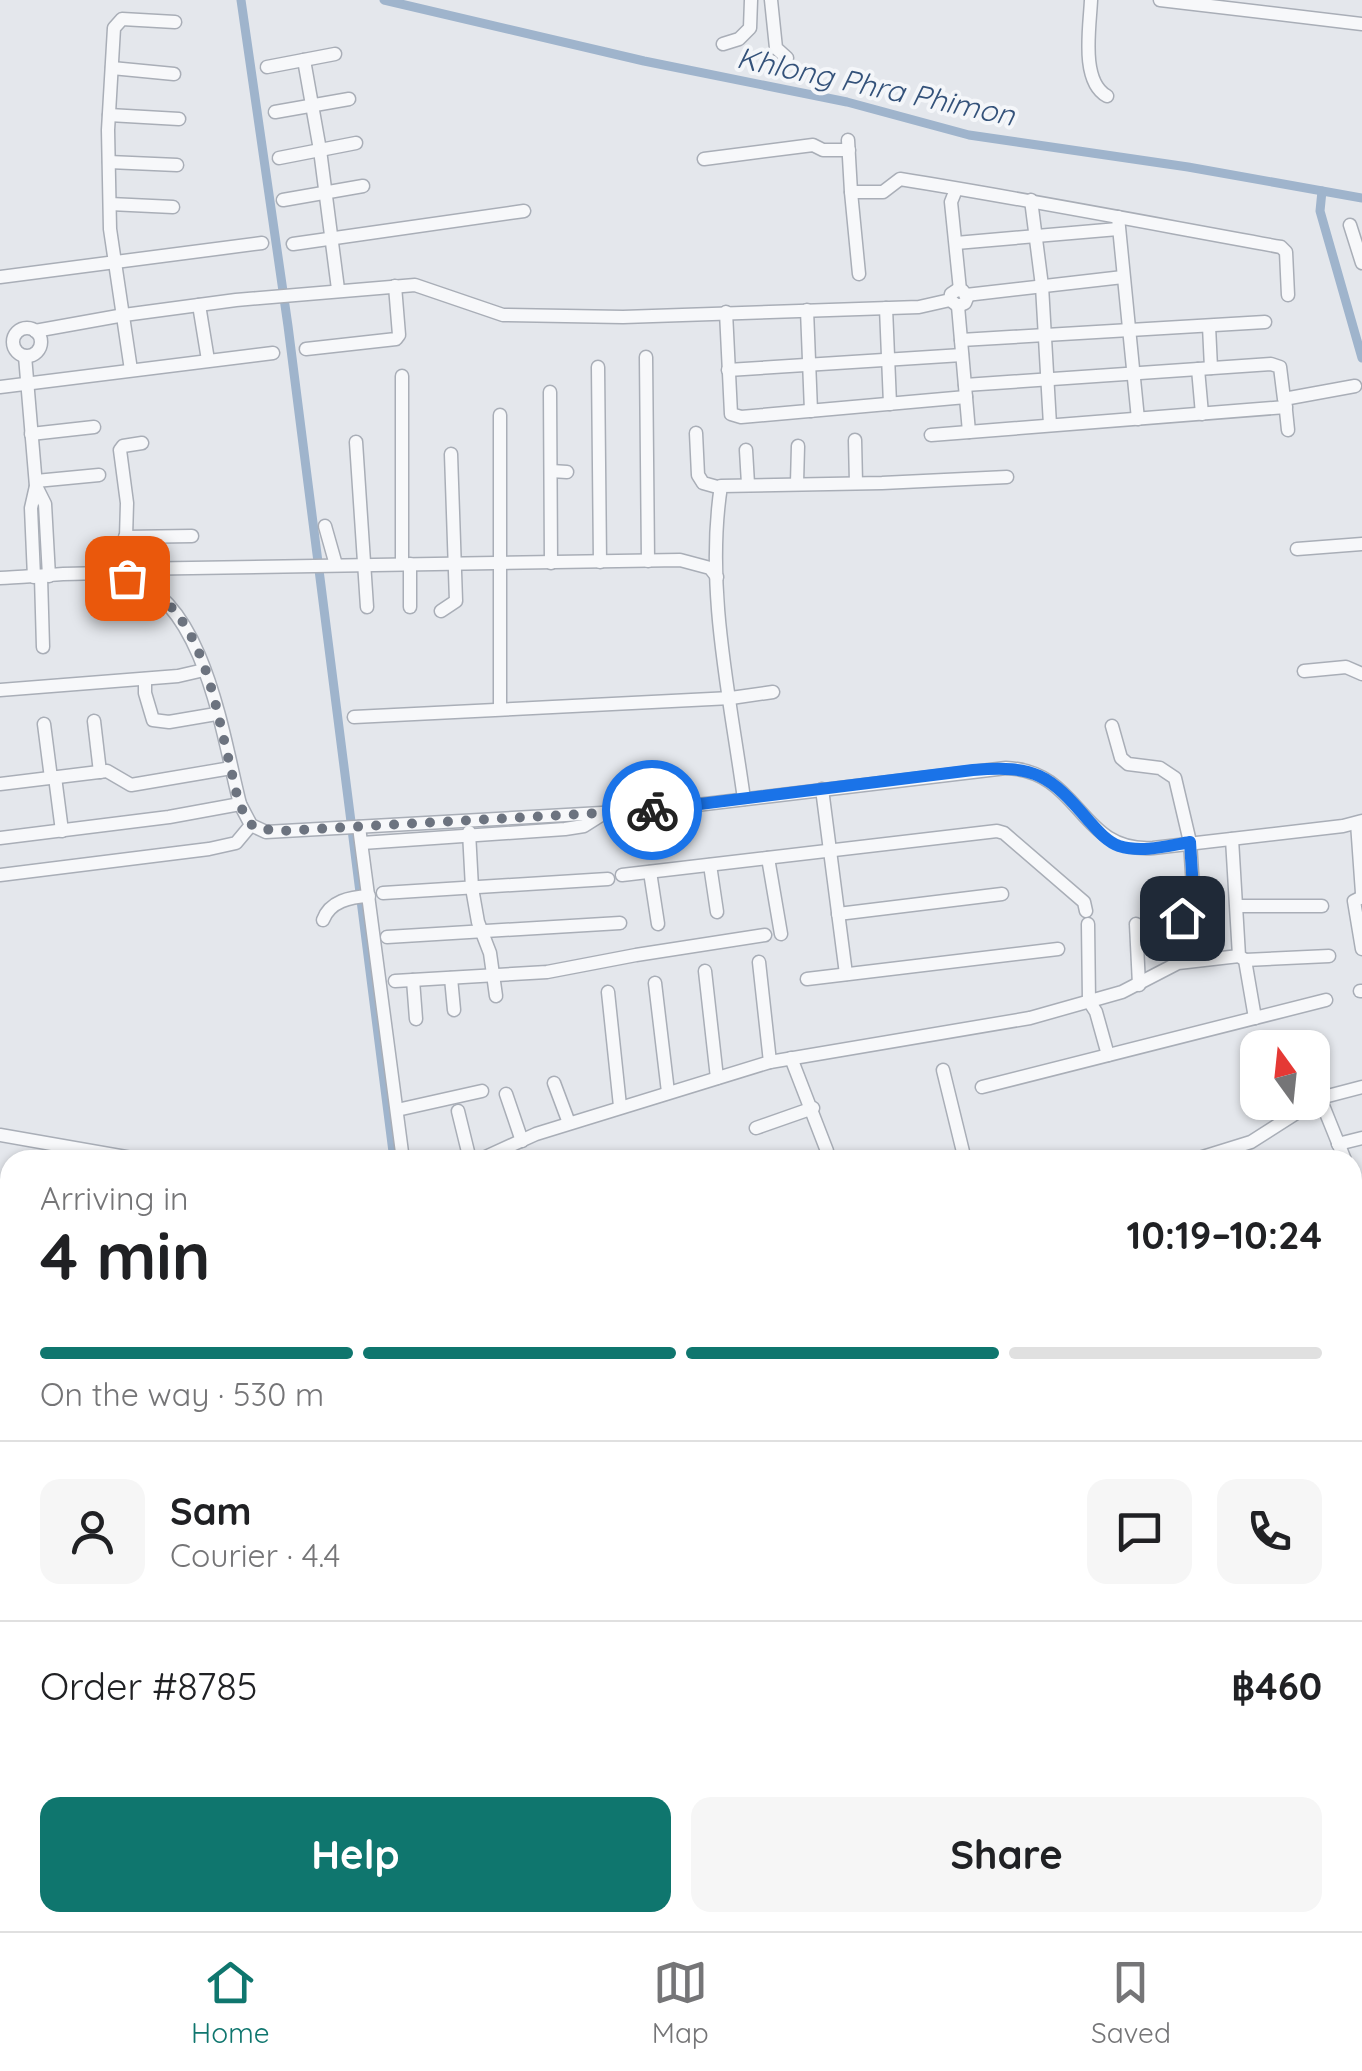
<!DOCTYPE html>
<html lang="en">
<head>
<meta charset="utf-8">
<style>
  :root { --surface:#fff; --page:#f6f6f6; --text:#202124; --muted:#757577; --line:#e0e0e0; --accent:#0f766e }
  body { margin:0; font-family:Quicksand,sans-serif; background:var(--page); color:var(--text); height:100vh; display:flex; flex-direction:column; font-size:38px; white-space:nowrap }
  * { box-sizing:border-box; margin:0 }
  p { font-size:32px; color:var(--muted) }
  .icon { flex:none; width:55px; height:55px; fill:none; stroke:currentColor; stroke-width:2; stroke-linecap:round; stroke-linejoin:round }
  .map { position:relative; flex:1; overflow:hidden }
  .sheet { position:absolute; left:0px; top:1150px; width:1362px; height:782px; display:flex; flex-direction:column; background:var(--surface); border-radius:30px 30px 0 0; box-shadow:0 2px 8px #0004 }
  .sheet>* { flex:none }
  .needle { width:65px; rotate:345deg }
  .controls { position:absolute; left:1240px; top:1030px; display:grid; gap:20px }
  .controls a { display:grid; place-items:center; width:90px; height:90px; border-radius:20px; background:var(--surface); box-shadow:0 2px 8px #0004; font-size:50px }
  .pin { position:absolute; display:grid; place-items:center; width:85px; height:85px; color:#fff; margin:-42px; border-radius:20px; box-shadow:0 5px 15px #0006 }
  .courier { position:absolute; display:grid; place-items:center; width:100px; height:100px; margin:-50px; border:8px solid #1a73e8; border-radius:50%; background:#fff; color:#222; box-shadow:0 2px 12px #0007 }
  .head em { font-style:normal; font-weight:700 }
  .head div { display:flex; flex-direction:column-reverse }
  .head { display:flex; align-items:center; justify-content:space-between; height:170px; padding:0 40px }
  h1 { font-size:65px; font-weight:700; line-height:75px }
  .bar { display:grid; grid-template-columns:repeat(4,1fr); gap:15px 10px; align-content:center; height:120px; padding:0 40px }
  .bar i { height:12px; border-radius:8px; background:var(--line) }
  .bar .active { background:var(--accent) }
  .bar p { grid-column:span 4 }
  .line { display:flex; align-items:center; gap:25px; padding:0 40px; border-top:2px solid var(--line) }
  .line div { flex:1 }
  .round { display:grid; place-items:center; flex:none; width:105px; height:105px; border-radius:20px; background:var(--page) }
  .primary-button { display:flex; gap:20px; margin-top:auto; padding:20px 40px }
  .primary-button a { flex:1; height:115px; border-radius:20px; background:var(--accent); color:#fff; font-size:40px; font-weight:700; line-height:115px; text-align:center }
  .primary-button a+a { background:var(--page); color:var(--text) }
  .dock { display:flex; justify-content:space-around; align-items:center; height:140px; border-top:2px solid var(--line); background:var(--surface); font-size:28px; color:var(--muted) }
  .dock a { display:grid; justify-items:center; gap:5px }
  .dock .active { color:var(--accent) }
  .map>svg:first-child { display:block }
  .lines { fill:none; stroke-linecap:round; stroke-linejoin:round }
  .canal { stroke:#9fb4cc; stroke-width:9 }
  .minor-casing { stroke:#a9aeb7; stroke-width:15 }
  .minor { stroke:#f7f8fa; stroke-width:12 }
  .done { stroke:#6c737f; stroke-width:10; stroke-dasharray:0 18 }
  .route { stroke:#1a73e8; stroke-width:12 }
  .labels { text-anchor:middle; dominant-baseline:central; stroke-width:8; stroke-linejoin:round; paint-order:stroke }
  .water-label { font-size:30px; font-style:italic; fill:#34527a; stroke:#f4f6f9 }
</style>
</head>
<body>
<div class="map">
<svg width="1362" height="1931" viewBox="0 0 1362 1931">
  <rect width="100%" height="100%" fill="#e4e7ec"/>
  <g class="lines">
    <g class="canal">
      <polyline points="241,0 288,326 394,1160"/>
      <polyline points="384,0 644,61 847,102 969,135 1188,167 1362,198"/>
      <polyline points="1322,191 1320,211 1362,358"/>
      <polyline points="1352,1398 1362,1400"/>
      <polyline points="232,1931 233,1922"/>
    </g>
    <g class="minor-casing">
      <g id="minor">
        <polyline points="771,0 776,48 787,58"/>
        <path d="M1091,0C1090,26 1080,81 1107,96"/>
        <polyline points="1160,0 1362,24"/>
        <polyline points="723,44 739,39 750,28 751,0"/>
        <polyline points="304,60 320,150 338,289"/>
        <polyline points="267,67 335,54"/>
        <polyline points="112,68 174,74"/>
        <polyline points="275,112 349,99"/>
        <polyline points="109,115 179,119"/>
        <path d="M848,140L851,192H883L900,179C1025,199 1154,224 1281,247L1286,252L1288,295"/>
        <polyline points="279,158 356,143"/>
        <polyline points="704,159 813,145 823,150 849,150"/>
        <polyline points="109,162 177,165"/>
        <polyline points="851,192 859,274"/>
        <polyline points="955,192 951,202 960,290"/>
        <polyline points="283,200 363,186"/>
        <polyline points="1031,200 1042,286 1050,425"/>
        <polyline points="110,204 173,207"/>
        <polyline points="1118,217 1138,419"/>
        <polyline points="1350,225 1362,263"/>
        <polyline points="956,243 1118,229"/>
        <polyline points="293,244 524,211"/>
        <polyline points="0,277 262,243"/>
        <polyline points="966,295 1123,277"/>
        <polyline points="199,305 208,360"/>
        <polyline points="958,306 969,432"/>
        <polyline points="886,308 890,404"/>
        <polyline points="807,310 811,411"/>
        <polyline points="726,312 731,414 741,417 966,397"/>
        <polyline points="1209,326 1211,368"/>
        <circle cx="27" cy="342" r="14"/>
        <polyline points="35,331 124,315 236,300 415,285 503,315 623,317 919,307 950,300 951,294 957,290 963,291 967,298 965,303 958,306 950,300"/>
        <polyline points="961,340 1265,322"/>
        <polyline points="306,349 396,339 399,335 395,286"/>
        <polyline points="25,356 36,486 31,508 34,577"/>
        <polyline points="646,357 648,561"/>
        <polyline points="598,367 600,562"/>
        <polyline points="1198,369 1202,414"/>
        <polyline points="131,370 110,229 108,130 114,28 122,19 175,22"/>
        <polyline points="728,370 962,355"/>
        <polyline points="402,376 402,564"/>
        <polyline points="965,385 1271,364 1280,367 1284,399 1355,386"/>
        <polyline points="0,387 273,353"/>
        <polyline points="550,392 551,563"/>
        <polyline points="1285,401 1288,430"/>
        <polyline points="696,433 698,475 703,483 721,488"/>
        <polyline points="31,434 94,427"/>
        <polyline points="931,435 1286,407"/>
        <polyline points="855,440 856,483"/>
        <polyline points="356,442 367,607"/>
        <polyline points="746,450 748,484"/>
        <polyline points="551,471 567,472"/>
        <polyline points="36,481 99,475"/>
        <polyline points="797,483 798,446"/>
        <polyline points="36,486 45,504 49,576"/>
        <polyline points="325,526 336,565"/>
        <polyline points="125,537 192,536"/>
        <polyline points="1297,549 1362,544"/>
        <polyline points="410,564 410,607"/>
        <polyline points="127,569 680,560 710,568 717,577"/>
        <polyline points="125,572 127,503 120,450 123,446 142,443"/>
        <polyline points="41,577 43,647"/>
        <path d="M0,578C38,577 95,568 130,579C205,602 223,738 240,804L251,825L266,832L655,810L1006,768C1082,771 1078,853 1153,848L1343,826L1362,821"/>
        <polyline points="441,611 456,601 451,454"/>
        <polyline points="1304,671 1346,667 1362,674"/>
        <polyline points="145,679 145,693 153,720 169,722 216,714"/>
        <polyline points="0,690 178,676 204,670"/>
        <polyline points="500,709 500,415"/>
        <polyline points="354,717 731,698 773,692"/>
        <polyline points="94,721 100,772"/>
        <polyline points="44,724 51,778"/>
        <polyline points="1112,726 1121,758 1128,764 1160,768 1175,778 1190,842 1194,903 1182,918 1188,960"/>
        <polyline points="55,777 62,831"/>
        <polyline points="0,784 107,771 131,785 231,768"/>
        <polyline points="822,789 846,974"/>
        <path d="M744,799C730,697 705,588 721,486L882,483L1007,477"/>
        <polyline points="1357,823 1362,893"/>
        <polyline points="359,827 403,1160"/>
        <polyline points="469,832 472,888 478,922 490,953 496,996"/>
        <polyline points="0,838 169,817 240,804"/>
        <polyline points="1232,839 1239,956 1245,960 1255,1018"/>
        <polyline points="362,843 565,829 584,826 603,814"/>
        <polyline points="768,858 781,934"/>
        <polyline points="710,865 717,912"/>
        <polyline points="650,872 658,924"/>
        <polyline points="0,875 209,849 236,843 251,825"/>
        <polyline points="622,875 997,831 1004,833 1084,902 1086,911"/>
        <polyline points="383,893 608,879"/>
        <polyline points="1362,897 1354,901 1362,949"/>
        <polyline points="1237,906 1322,906"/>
        <polyline points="838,914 1002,894"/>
        <path d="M323,920C330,901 350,897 369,896"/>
        <polyline points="1088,924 1089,1001 1096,1012 1108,1055"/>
        <polyline points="1136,924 1139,985"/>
        <polyline points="387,937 620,923"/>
        <polyline points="1245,960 1329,956"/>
        <polyline points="759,962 770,1062"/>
        <polyline points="705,971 717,1078"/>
        <polyline points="451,978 454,1010"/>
        <polyline points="807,979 1058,949"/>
        <polyline points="413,980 416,1019"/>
        <polyline points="395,981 547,972 636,955 765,935"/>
        <polyline points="655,983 668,1092"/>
        <polyline points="1360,991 1362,991"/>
        <polyline points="608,992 620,1106"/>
        <polyline points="791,1058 827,1151 823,1157 814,1160"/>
        <polyline points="943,1070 965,1160"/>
        <polyline points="554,1083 569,1123"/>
        <polyline points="982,1087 1326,1000"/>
        <polyline points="506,1094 522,1141"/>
        <polyline points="1320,1098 1345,1160"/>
        <polyline points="397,1110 482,1091"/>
        <polyline points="458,1111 470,1160"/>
        <polyline points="756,1128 813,1108"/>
        <polyline points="0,1135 143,1160"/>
        <polyline points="1338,1144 1362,1138"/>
        <polyline points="479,1160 536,1134 770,1062 1030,1018 1122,992 1178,963 1239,956"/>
        <polyline points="1193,1160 1251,1142 1320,1098 1362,1087"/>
        <polyline points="1352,1179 1362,1205"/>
        <polyline points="1352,1223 1362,1220"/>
        <polyline points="1352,1270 1362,1265"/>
        <polyline points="1352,1329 1362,1323"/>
        <polyline points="1352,1383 1362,1384"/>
        <polyline points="0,1386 10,1383"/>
        <polyline points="0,1540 10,1553"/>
        <polyline points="0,1569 10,1562"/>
        <polyline points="0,1692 10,1687"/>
        <polyline points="1352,1887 1362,1886"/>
        <polyline points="1352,1897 1362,1896"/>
        <polyline points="598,1928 599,1922"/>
        <polyline points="243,1931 244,1922"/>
        <polyline points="436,1931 437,1922"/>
        <polyline points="490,1931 491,1922"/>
        <polyline points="692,1931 711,1922"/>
        <polyline points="715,1931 736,1922"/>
        <polyline points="887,1931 898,1926 937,1931"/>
        <polyline points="1037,1931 1039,1922"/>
        <polyline points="1071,1931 1073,1922"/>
        <polyline points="1146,1931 1148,1922"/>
      </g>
    </g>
    <use href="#minor" class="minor"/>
  </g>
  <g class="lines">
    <path class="done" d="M127,578C202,603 213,698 230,765C235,786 238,812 255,828L280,831L652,810"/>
    <path class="route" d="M652,810L973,770C1035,765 1049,774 1089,821C1097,830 1107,842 1119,846C1142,853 1167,846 1190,842L1194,905L1182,918"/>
  </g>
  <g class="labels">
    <g class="water-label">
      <text transform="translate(876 86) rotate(12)">Khlong Phra Phimon</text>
    </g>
  </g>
</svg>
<div class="controls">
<a><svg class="needle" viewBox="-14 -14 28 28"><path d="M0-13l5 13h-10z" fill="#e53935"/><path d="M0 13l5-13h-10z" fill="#757577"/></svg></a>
</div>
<div class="pin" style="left:127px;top:578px;background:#ea580c"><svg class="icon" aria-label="bag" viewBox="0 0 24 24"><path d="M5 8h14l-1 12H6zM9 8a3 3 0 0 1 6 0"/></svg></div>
<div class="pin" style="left:1182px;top:918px;background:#1f2937"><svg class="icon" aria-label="home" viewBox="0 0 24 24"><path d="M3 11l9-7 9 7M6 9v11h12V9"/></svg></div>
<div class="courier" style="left:652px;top:810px"><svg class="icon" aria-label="bike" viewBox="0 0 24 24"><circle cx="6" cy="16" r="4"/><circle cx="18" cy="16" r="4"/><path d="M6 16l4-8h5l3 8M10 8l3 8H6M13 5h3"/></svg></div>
<section class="sheet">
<div class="head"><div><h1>4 min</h1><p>Arriving in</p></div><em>10:19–10:24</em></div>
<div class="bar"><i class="active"></i><i class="active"></i><i class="active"></i><i></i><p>On the way · 530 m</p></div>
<div class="line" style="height:180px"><a class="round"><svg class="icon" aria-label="person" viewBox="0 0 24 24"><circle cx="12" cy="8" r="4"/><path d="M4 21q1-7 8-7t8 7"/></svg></a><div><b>Sam</b><p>Courier · 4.4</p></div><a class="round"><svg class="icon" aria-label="chat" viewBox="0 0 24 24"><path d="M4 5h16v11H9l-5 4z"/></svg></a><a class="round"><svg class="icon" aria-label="phone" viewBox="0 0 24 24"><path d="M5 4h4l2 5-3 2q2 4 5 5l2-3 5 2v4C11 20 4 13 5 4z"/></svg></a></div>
<div class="line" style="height:130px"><div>Order #8785</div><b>฿460</b></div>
<div class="primary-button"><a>Help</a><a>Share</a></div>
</section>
</div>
<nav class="dock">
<a class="active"><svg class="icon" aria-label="home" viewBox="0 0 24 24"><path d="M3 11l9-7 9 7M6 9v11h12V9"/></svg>Home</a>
<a><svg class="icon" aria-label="map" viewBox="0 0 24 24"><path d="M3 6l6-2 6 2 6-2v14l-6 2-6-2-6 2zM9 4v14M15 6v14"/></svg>Map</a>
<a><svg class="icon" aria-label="saved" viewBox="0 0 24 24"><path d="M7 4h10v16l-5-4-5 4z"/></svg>Saved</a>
</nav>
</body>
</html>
